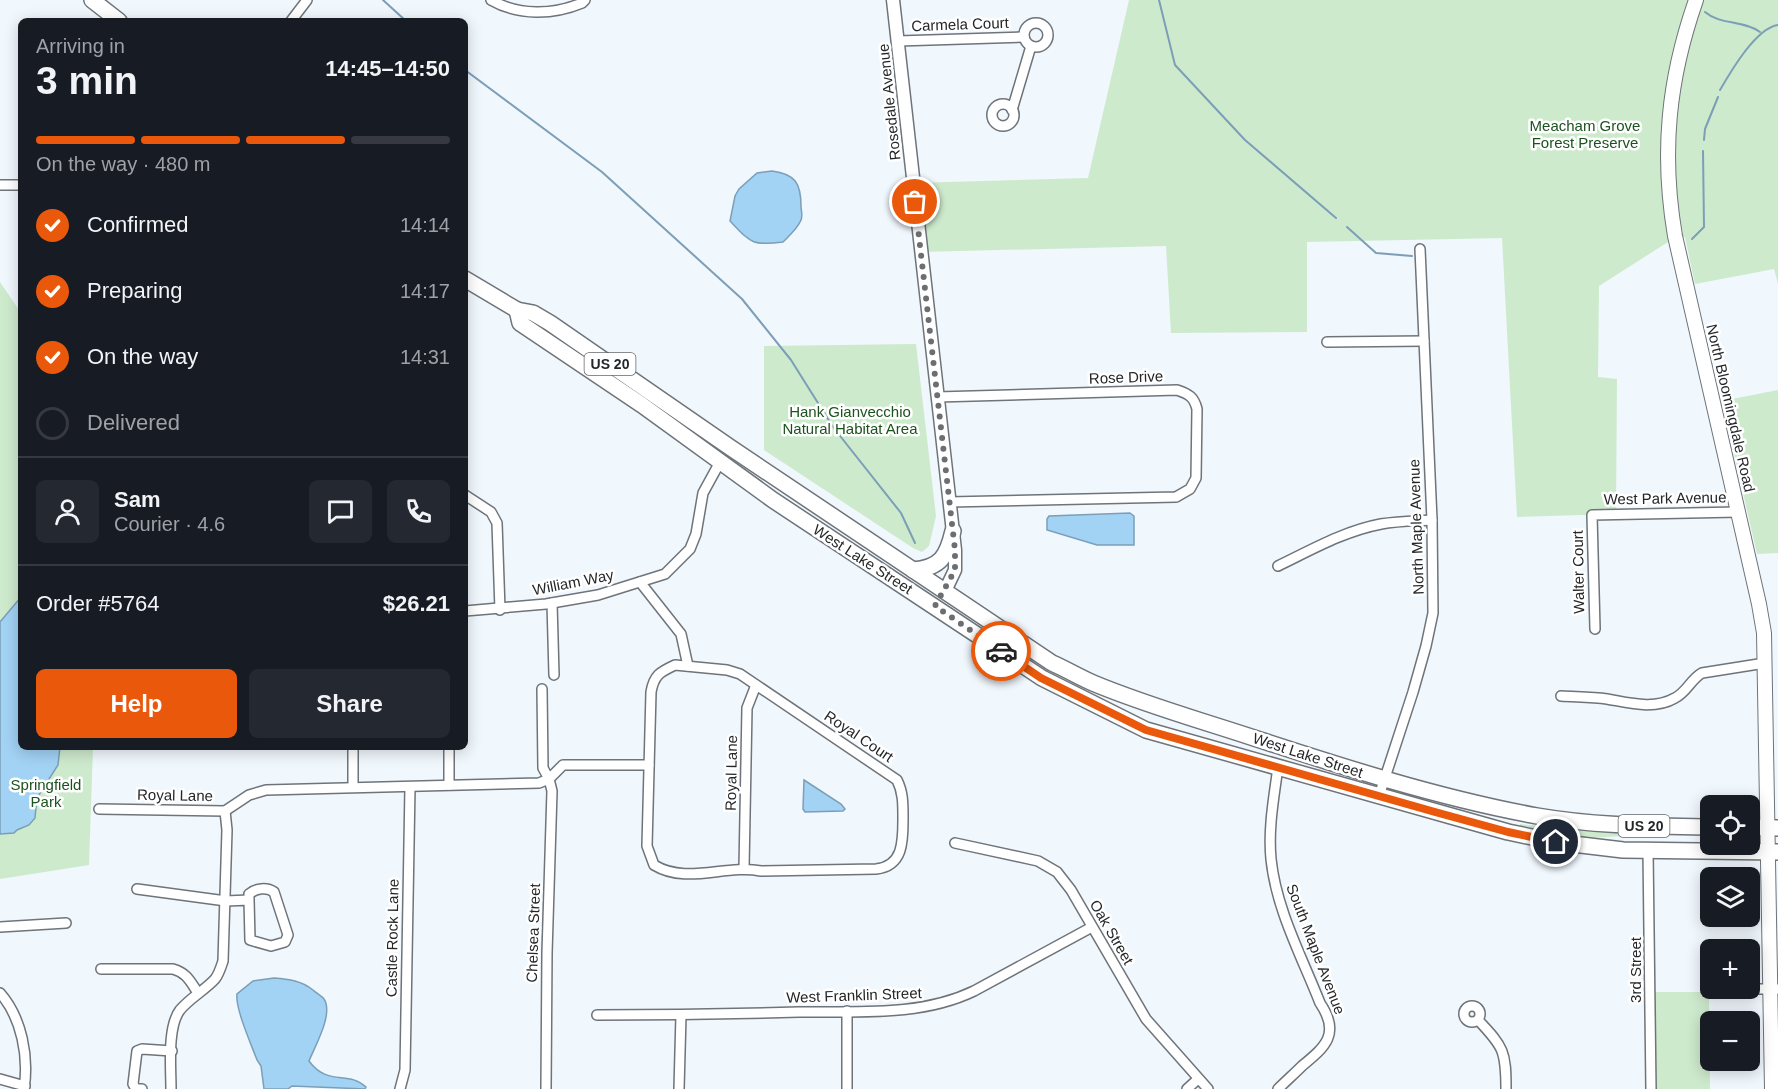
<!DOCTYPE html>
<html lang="en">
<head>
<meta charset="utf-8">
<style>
  :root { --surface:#171b24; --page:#242831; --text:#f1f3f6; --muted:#9ea1a6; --line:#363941; --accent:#ea580c }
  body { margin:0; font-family:Helvetica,sans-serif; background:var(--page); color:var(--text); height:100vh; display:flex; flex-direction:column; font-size:22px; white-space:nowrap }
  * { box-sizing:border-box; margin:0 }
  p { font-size:20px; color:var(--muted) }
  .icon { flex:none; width:33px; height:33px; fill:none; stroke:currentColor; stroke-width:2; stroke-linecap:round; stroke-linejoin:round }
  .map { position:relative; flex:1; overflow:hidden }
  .drawer { position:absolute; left:18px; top:18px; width:450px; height:732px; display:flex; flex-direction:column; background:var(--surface); border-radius:9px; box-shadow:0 3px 15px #0003 }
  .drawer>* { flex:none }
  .fabs { position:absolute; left:1700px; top:795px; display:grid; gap:12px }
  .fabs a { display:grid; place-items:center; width:60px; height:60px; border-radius:9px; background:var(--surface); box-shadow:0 3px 15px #0003; font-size:30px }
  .pin { position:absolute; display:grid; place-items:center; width:51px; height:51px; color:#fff; margin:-26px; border:3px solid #fff; border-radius:50%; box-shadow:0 2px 6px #0007 }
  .courier { position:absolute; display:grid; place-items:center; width:60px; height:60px; margin:-30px; border:4px solid #ea580c; border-radius:50%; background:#fff; color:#222; box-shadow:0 2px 8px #0007 }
  .head em { font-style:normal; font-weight:700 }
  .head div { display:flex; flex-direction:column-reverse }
  .head { display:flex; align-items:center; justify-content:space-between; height:102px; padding:0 18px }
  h1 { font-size:39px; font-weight:700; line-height:45px }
  .bar { display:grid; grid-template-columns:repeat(4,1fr); gap:9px 6px; align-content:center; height:72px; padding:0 18px }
  .bar i { height:8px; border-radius:4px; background:var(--line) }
  .bar .active { background:var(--accent) }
  .bar p { grid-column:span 4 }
  .line { display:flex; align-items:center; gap:15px; padding:0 18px; border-top:2px solid var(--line) }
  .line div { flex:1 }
  .round { display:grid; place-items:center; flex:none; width:63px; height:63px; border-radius:9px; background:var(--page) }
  ol { padding:0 18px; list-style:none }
  li { display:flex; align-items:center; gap:18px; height:66px }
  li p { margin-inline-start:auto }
  li .icon { padding:6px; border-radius:50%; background:var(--accent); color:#fff; stroke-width:4 }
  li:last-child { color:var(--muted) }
  li i { width:33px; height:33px; border:3px solid var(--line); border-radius:50% }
  .primary-button { display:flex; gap:12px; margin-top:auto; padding:12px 18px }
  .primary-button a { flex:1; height:69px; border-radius:9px; background:var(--accent); color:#fff; font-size:24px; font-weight:700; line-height:69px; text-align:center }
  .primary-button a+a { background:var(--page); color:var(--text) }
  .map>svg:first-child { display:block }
  .green { fill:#ceeacd }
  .water { fill:#a2d2f4; stroke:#7c9eb7; stroke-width:1.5 }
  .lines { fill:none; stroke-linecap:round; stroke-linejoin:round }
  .stream { stroke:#7c9eb7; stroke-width:2 }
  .minor-casing { stroke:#6e7479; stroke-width:12 }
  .tertiary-casing { stroke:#6e7479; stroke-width:15 }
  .secondary-casing { stroke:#6e7479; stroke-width:16 }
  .primary-casing { stroke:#6e7479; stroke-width:18 }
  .minor { stroke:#fff; stroke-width:9 }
  .tertiary { stroke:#fff; stroke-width:12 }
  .secondary { stroke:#fff; stroke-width:14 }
  .primary { stroke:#fff; stroke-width:15 }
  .done { stroke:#6b6f73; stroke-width:6; stroke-dasharray:0 10.8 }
  .route { stroke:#ea580c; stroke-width:8 }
  .labels { text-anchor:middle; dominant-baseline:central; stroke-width:5; stroke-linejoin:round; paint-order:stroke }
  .shield { fill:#fff; stroke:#666768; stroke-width:1.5 }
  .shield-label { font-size:14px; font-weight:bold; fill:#242628 }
  .street-label { font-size:15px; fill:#242628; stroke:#fff }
  .park-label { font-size:15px; fill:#1b521e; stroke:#fff }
</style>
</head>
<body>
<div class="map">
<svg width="1778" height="1089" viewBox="0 0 1778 1089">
  <rect width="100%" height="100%" fill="#f0f7fd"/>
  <g class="green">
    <polygon points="1129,0 1778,0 1778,284 1774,269 1695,284 1685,237 1668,242 1599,286 1598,377 1617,379 1616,514 1517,517 1502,238 1307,242 1307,332 1171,333 1166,246 921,252 913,183 1088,178"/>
    <polygon points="0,282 21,313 21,747 93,747 89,865 0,879"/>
    <polygon points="916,344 936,516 929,546 922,552 913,548 764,450 764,346"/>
    <polygon points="1778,390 1778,553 1757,554 1722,401"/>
    <polygon points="1520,824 1564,829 1642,834 1642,835 1588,838 1520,827"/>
    <polygon points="1652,992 1709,992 1710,1089 1653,1089"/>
  </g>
  <g class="water">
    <path d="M772,171C795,174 801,183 801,206C801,211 803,215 801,220C798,228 789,236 783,242C752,246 751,243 730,221L735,196L739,189L757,173Z"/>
    <polygon points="1130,513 1134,516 1134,545 1097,545 1047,530 1047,519 1049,516"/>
    <polygon points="21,597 21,747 60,747 58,765 37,798 35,818 29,825 17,830 14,833 0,834 0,622"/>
    <polygon points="804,780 841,804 845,809 843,811 805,812 803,809"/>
    <path d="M274,978C289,979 302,981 313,990C316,993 322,996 324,999C334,1014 314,1048 309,1061C328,1087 348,1070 366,1087L365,1089L292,1086L288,1089H264L261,1066L257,1060C251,1044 235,1008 237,994L253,981Z"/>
  </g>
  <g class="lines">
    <g class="stream">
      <polyline points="383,0 406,21"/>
      <polyline points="1159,0 1175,65 1245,140 1336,218"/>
      <path d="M1705,12C1720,25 1743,20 1760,32"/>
      <polyline points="465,70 602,172 742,299 791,360 833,427 901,513 915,543"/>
      <path d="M1720,90C1731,71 1756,28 1778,25"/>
      <polyline points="1704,140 1705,129 1718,97"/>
      <polyline points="1347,227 1376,253 1412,256"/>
      <polyline points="1692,239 1704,227 1703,151"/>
    </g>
    <g class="minor-casing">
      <g id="minor">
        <path d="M491,0C519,16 553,15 582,3L585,0"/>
        <polyline points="291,21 307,0"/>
        <circle cx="1036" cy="35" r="12"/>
        <polyline points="898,41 1024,37"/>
        <circle cx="1003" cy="115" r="11"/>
        <polyline points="1012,110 1031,46"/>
        <polyline points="0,185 21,185"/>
        <polyline points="1327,342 1424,341"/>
        <path d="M937,397L1177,390C1189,394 1194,397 1197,409L1196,478L1190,489L1176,497L949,502"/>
        <polyline points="465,495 491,512 497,523 500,610"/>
        <path d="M1278,566C1311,550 1344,531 1381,524C1398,521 1415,521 1432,520"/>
        <polyline points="640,582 681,634 688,666"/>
        <polyline points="552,603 554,675"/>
        <polyline points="465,611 546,604 598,595 665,574 690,549 696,534 703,493 720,462"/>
        <polyline points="1595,629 1592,515 1738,512"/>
        <path d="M675,665L727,670L740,674L897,780C903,792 903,803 903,817C903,840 904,866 876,869L761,871C725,864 687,885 654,865L647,846L651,692C654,675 660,672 675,665Z"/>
        <polyline points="542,689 543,768 549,779 552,791 547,953 546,1089"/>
        <path d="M1561,696C1576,697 1592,697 1607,699C1630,703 1654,710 1675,698C1687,692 1691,679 1702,673L1765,663"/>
        <polyline points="353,747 353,787"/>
        <polyline points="449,785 449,747"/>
        <polyline points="1379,796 1413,692 1426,646 1433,613 1432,520 1420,249"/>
        <polyline points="99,809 225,811 249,795 266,790 539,783 549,779 563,765 649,765"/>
        <polyline points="955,843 1038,861 1057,872 1071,890 1146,1019 1208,1089"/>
        <polyline points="1648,851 1651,1089"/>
        <polyline points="744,868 747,708 756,685"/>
        <path d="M137,889L226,901L249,900L250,940L271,946L285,942L288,935L274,892C267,887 256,888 249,894V900"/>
        <polyline points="0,927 66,923"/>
        <path d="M101,969H173C187,973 190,981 198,993"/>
        <polyline points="1711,989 1778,989"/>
        <path d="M0,993C22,1018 29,1057 24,1089"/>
        <circle cx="1472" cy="1014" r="8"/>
        <polyline points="847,1011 847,1089"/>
        <path d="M597,1015C664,1015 731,1014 799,1012C857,1011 920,1017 974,991L1092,927"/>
        <path d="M1478,1020C1504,1047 1506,1052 1506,1089"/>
        <polyline points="0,1079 25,1086"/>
        <polyline points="142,1089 136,1089 133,1084 137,1051 142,1049 172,1051"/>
        <path d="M171,1089C171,1068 167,1027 180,1010C190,998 205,990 215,979C219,974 221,967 223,961L227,830L225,811"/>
        <polyline points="400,1089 405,1070 410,787"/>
        <polyline points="679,1089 681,1015"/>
        <polyline points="1187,1089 1198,1079"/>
        <path d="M1278,1089C1286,1081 1294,1074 1302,1066C1325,1047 1341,1034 1320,1003C1302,957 1276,909 1271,859C1268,828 1274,797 1278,767"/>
      </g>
    </g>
    <g class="tertiary-casing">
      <polyline id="tertiary" points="893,0 955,550 955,570 945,591"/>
    </g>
    <g class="secondary-casing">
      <path id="secondary" d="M1696,0C1668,80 1661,153 1675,236L1759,604L1764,633L1772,1089"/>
    </g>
    <g class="primary-casing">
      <g id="primary">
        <polyline points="92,0 119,21"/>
        <path d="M465,279L517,310L533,313L550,323L731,448L1052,663C1066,669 1079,677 1093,683C1143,704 1196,719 1248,736C1343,767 1439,798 1537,816C1595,826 1652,826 1710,827"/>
        <polyline points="517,310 520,323 642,405 773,500 1042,678 1146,730 1451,816 1508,832 1556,842 1623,850 1778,852"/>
        <path d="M913,570C941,568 947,556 953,531"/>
        <polyline points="1749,827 1778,828"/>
      </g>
    </g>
    <use href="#minor" class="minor"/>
    <use href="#tertiary" class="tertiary"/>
    <use href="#secondary" class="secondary"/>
    <use href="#primary" class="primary"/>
  </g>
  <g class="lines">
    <polyline class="done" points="915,202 955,550 955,570 935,606 1001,651"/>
    <polyline class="route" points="1001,651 1041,678 1146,730 1435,812 1508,832 1556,842"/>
  </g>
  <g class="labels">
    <g class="shield">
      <rect x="584.5" y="353" width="51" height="22" rx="4.5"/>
      <rect x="1618.5" y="815" width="51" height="22" rx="4.5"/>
    </g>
    <g class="shield-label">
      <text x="610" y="364">US 20</text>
      <text x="1644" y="826">US 20</text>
    </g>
    <g class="street-label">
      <text transform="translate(960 24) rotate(-2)">Carmela Court</text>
      <text transform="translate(889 102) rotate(-96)">Rosedale Avenue</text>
      <text transform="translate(1126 377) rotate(-2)">Rose Drive</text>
      <text transform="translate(1731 408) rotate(77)">North Bloomingdale Road</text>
      <text transform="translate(1665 498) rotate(-1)">West Park Avenue</text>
      <text transform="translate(1416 527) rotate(-92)">North Maple Avenue</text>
      <text transform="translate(863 559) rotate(33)">West Lake Street</text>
      <text transform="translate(1578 572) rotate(-91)">Walter Court</text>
      <text transform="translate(573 582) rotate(-11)">William Way</text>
      <text transform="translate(859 736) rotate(34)">Royal Court</text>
      <text transform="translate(1308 755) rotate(18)">West Lake Street</text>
      <text transform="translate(731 773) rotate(-89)">Royal Lane</text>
      <text transform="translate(175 795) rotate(1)">Royal Lane</text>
      <text transform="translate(1112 932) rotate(60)">Oak Street</text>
      <text transform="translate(533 933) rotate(-88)">Chelsea Street</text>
      <text transform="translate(392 938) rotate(-89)">Castle Rock Lane</text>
      <text transform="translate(1316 949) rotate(69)">South Maple Avenue</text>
      <text transform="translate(1635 970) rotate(-90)">3rd Street</text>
      <text transform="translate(854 995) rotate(-2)">West Franklin Street</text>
    </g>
    <g class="park-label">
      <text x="1585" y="125">Meacham Grove<tspan x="1585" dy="17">Forest Preserve</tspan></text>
      <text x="850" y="411">Hank Gianvecchio<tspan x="850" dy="17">Natural Habitat Area</tspan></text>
      <text x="46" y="784">Springfield<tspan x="46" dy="17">Park</tspan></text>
    </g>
  </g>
</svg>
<div class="fabs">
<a><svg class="icon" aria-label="locate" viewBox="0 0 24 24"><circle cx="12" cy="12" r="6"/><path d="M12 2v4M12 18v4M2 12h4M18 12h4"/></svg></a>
<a><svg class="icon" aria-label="layers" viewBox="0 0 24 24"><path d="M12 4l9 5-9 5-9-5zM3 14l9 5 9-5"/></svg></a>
<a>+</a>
<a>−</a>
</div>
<div class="pin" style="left:915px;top:202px;background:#ea580c"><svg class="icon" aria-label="bag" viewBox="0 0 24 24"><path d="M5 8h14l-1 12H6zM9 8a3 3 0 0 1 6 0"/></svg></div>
<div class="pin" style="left:1556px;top:842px;background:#1f2937"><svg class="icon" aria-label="home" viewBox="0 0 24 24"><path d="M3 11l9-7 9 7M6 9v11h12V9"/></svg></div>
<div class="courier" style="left:1001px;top:651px"><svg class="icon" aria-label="car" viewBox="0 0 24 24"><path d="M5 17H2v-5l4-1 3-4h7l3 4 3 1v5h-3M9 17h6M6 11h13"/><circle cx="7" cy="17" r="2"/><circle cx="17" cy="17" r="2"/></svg></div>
<section class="drawer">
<div class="head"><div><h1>3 min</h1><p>Arriving in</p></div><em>14:45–14:50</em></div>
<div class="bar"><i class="active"></i><i class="active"></i><i class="active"></i><i></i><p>On the way · 480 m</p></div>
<ol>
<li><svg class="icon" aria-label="check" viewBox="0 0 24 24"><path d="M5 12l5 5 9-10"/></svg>Confirmed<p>14:14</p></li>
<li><svg class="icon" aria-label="check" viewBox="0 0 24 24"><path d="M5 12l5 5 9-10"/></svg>Preparing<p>14:17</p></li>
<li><svg class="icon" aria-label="check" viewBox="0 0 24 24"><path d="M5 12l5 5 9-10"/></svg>On the way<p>14:31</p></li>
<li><i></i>Delivered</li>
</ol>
<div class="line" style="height:108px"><a class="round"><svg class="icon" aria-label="person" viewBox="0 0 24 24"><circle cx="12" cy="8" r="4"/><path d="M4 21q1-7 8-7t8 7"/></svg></a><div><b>Sam</b><p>Courier · 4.6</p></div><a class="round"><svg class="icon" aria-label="chat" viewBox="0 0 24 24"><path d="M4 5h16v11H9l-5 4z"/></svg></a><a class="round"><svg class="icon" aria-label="phone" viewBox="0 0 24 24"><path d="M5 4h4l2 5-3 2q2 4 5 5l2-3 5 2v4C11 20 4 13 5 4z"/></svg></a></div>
<div class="line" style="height:78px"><div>Order #5764</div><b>$26.21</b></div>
<div class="primary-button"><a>Help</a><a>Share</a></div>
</section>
</div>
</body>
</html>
